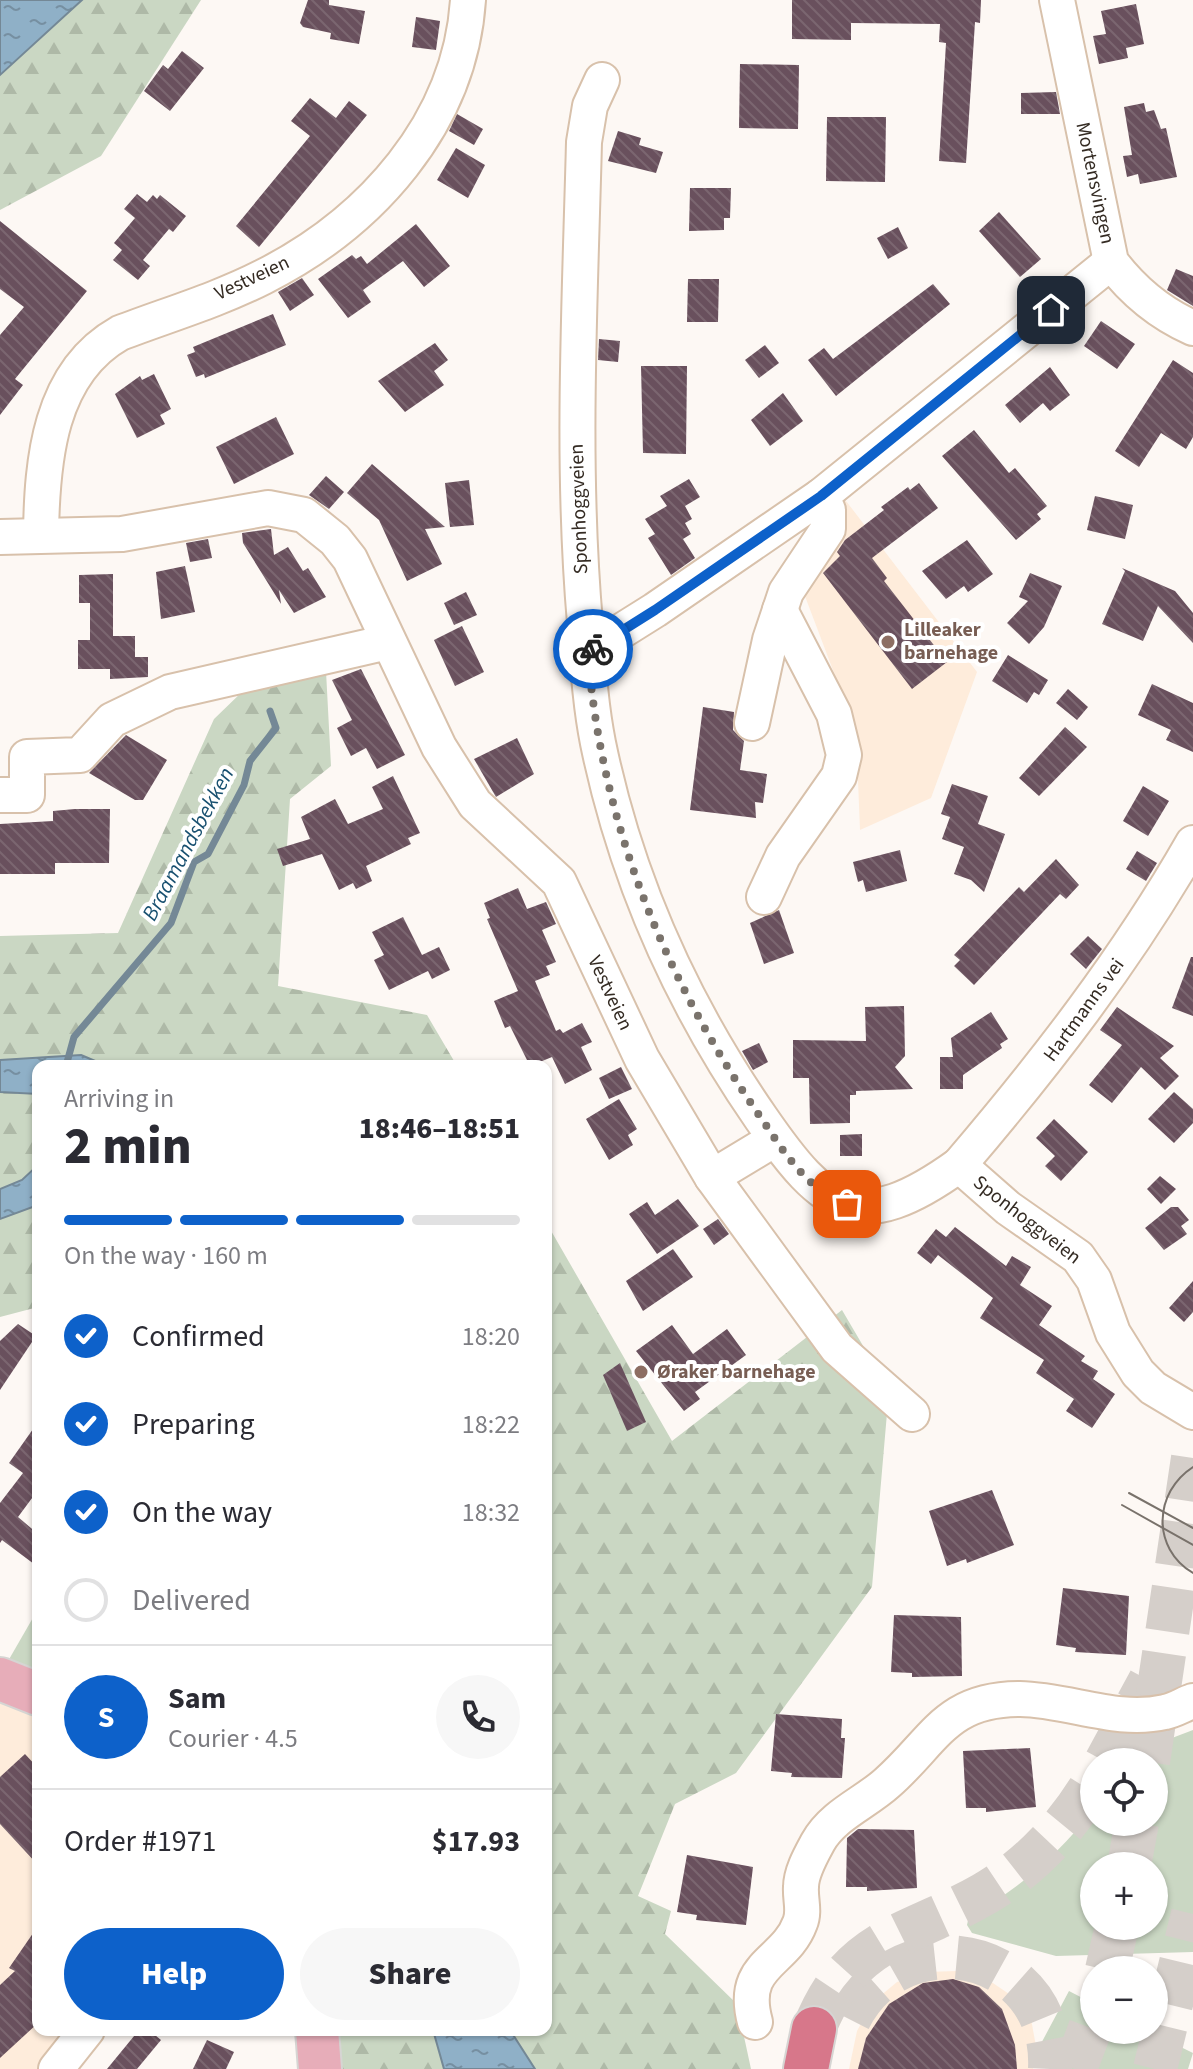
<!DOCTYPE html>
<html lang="en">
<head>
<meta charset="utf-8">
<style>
  :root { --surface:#fff; --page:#f7f7f7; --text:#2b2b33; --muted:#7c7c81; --line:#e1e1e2; --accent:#0d61ca }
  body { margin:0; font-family:"Source Sans 3",sans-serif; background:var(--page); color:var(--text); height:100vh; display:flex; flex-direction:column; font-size:30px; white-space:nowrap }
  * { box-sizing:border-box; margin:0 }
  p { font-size:26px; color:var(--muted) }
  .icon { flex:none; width:44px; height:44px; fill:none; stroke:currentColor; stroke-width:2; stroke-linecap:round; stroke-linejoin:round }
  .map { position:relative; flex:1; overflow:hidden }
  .panel { position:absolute; left:32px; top:1060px; width:520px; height:976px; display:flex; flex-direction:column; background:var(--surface); border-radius:16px; box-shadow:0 2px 6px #0004 }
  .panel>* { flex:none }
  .tools { position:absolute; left:1080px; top:1748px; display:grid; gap:16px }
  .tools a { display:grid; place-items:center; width:88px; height:88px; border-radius:50%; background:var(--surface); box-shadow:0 2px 6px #0004; font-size:40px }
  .pin { position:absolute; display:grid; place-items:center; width:68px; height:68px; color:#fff; margin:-34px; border-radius:16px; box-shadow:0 4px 12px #0006 }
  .courier { position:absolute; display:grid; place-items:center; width:80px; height:80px; margin:-40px; border:6px solid #0d61ca; border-radius:50%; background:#fff; color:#222; box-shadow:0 2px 10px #0007 }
  .overview em { font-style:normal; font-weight:800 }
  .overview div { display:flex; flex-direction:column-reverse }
  .overview { display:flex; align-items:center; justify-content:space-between; height:136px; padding:0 32px }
  h1 { font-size:52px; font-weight:800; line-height:60px }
  .bar { display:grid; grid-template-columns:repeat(4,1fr); gap:12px 8px; align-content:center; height:96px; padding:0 32px }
  .bar i { height:10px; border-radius:6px; background:var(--line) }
  .bar .on { background:var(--accent) }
  .bar p { grid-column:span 4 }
  .line { display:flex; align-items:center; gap:20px; padding:0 32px; border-top:2px solid var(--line) }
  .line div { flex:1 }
  .round { display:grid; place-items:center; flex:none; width:84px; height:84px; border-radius:42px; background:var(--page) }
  ol { padding:0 32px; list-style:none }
  li { display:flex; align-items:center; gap:24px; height:88px }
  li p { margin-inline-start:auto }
  li .icon { padding:8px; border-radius:50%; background:var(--accent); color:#fff; stroke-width:4 }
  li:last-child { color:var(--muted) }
  li i { width:44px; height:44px; border:4px solid var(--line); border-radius:50% }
  .primary-button { display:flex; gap:16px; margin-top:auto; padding:16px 32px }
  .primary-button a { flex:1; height:92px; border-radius:48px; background:var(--accent); color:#fff; font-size:32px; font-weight:800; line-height:92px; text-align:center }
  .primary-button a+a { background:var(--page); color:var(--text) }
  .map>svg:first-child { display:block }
  .built { fill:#feecdb }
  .forest { fill:url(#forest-firs) }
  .park { fill:#cad7c3; fill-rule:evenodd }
  .water { fill:url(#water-ripples); stroke:#748896; stroke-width:2 }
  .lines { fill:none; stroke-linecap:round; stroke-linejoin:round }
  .stream { stroke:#748896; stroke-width:7 }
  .building { fill:url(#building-back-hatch) }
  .highway-tunnel { stroke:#d5cfca; stroke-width:44; stroke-dasharray:44 22; stroke-linecap:butt }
  .minor-casing { stroke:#d8c1ab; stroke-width:38 }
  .major-casing { stroke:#d6d5d3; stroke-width:46 }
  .highway-casing { stroke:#d6d5d3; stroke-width:48 }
  .minor { stroke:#fff; stroke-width:34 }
  .major { stroke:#e7adb9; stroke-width:42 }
  .highway { stroke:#d7778a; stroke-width:44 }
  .tram { stroke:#79726b; stroke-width:2 }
  .done { stroke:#7a736c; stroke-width:8; stroke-dasharray:0 14.4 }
  .route { stroke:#0d61ca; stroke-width:10 }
  .education-dot { fill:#8d6e63; stroke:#fff; stroke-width:3 }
  .labels { text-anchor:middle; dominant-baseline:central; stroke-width:8; stroke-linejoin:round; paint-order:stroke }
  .street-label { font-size:20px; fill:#342b23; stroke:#fff }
  .education-label { font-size:20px; font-weight:bold; fill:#785e54; stroke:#fff; text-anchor:start }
  .water-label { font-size:22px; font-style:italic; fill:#185070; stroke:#fff }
</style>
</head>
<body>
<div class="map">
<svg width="1193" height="2069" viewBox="0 0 1193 2069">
  <defs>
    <pattern id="forest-firs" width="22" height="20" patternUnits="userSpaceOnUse" patternTransform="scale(2)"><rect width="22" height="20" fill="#cad7c3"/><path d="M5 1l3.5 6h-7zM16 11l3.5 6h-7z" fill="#aeb9a7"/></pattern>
    <pattern id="water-ripples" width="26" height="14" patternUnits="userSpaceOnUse" patternTransform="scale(2)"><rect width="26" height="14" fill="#8fb0c7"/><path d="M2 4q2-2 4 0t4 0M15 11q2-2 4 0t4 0" fill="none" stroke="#768fa1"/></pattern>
    <pattern id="building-back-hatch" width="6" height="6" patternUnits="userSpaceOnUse" patternTransform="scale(2)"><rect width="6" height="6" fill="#69505d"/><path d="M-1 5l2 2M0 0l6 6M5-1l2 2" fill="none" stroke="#7b6670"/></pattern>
  </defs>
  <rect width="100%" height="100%" fill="#fdf8f4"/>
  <g class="built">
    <polygon points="843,497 977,672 931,798 860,830 856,731 800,583"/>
    <polygon points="0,1679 38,1694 38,2030 70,2030 41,2069 0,2069"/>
    <polygon points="957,1971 987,1979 1015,1998 1031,2019 1036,2046 1033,2069 849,2069 857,2031 873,2002 897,1982 925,1972"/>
  </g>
  <g class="forest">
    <polygon points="0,0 201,0 101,156 0,210"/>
    <polygon points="326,671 331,766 290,799 278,986 427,1015 457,1066 38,1066 38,1307 0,1317 0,936 118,933 214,719 244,690"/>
    <polygon points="546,1222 672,1441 842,1310 889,1390 872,1587 736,1773 675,1804 638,1896 671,1911 665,1934 737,2004 751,2069 340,2069 339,2030 546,2030"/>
  </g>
  <g class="park">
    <polygon points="38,1609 38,1694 0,1675"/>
    <path d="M1193,1730V1952L1056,1956L972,1933L967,1925L969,1916C1021,1889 1057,1854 1094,1810V1822H1154V1762H1139L1172,1738ZM1094,1866H1154V1926H1094Z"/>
    <polygon points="1069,1991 1094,2004 1094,2030 1146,2030 1193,2053 1188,2069 1066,2069 1036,2053"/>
  </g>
  <g class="water">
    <polygon points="0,0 82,0 0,75"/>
    <polygon points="81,1055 107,1066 38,1066 38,1094 0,1092 0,1060"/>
    <polygon points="38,1165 38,1205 0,1219 0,1189 22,1180"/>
    <polygon points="433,2030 510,2030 535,2069 444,2069"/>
  </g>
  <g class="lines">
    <polyline class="stream" points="66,1066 74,1037 171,923 194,862 208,854 244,785 250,761 276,728 270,711"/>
  </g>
  <g class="building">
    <polygon points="308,0 329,0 329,5 365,11 359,44 330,39 331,33 303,27 300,23"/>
    <polygon points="792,0 981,0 980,23 975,22 966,163 939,161 946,43 939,42 940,24 851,23 851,40 792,39"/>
    <polygon points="1136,4 1144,44 1126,48 1128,58 1099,64 1093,36 1106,34 1101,11"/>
    <polygon points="416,17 440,21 436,50 412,47"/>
    <polygon points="182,51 204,68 170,111 144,91 163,65 168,69"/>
    <polygon points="740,64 799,65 798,129 739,128"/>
    <polygon points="1056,92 1060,114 1021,114 1021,93"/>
    <polygon points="310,98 336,118 349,101 367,115 259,247 236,226 310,136 291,121"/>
    <polygon points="1144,103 1146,112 1154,110 1161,129 1166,128 1177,177 1140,184 1138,174 1127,177 1123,156 1132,155 1124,107"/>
    <polygon points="457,114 483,129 474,145 449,131"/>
    <polygon points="827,117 886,117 885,182 826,181"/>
    <polygon points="618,131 641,138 639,145 663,152 656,173 608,161"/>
    <polygon points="456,148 485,165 468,198 437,180"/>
    <polygon points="690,188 731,188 730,218 724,218 724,230 689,231"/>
    <polygon points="137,194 147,202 153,195 157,199 160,195 186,216 173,232 169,229 143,260 150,266 138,280 113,260 122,250 114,243 135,218 124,209"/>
    <polygon points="999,212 1041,259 1020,277 979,231"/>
    <polygon points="0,221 87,291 15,379 23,385 0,415 0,335 24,307 0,289"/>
    <polygon points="416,224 450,266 424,287 403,261 363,290 371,302 348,318 318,279 352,255 356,259 361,256 367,264"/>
    <polygon points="898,227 908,248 888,259 877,238"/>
    <polygon points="1176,269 1193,276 1193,306 1167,290"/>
    <polygon points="302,278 314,295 290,311 278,292"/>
    <polygon points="688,279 719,279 718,322 687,322"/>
    <polygon points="933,284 950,304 836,396 808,360 824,348 833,359"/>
    <polygon points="273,314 286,345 205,378 204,374 196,377 187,355 195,352 193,347"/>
    <polygon points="1101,321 1135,344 1117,369 1084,346"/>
    <polygon points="599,339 620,341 618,362 598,360"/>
    <polygon points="435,343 448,360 434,371 444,385 405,412 378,381"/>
    <polygon points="765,345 779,363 759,378 745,360"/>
    <polygon points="1173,360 1193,373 1193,437 1186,449 1161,433 1139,467 1115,451"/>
    <polygon points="641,366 687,366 686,454 643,453"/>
    <polygon points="1050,367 1070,395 1050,411 1043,403 1020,423 1005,405"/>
    <polygon points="154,374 171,409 160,415 165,424 137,438 115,394 140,376 142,380"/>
    <polygon points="783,393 803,421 770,446 751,420"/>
    <polygon points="276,417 294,454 234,484 216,447"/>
    <polygon points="974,430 1009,473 1015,468 1047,506 1037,514 1041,519 1016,540 942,456"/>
    <polygon points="372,464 445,527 425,529 442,564 407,581 379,520 347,493"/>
    <polygon points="326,476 344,492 329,509 309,495"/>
    <polygon points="689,479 700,497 685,506 692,519 685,523 691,534 683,539 695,558 671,575 648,538 655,534 645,519 667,506 660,496"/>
    <polygon points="469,480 474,525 450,527 445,483"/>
    <polygon points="919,483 938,508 872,558 887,578 884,581 947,662 912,689 823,573 840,556 837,552 845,540 884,510 881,507 908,487 910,490"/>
    <polygon points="1095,496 1133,505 1125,539 1087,530"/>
    <polygon points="271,529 274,555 288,547 303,571 308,568 326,597 294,613 279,590 281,604 243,543 242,533"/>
    <polygon points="208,539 212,558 190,562 186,543"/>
    <polygon points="967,540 993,574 968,592 964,586 946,599 922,571"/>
    <polygon points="185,566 195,612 161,619 156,572"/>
    <polygon points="1122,568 1175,591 1193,613 1193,643 1158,606 1143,641 1102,624 1125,571"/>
    <polygon points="1030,573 1062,586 1044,627 1029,644 1007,623 1028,601 1019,597"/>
    <polygon points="113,574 113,636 135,636 135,657 148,657 148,677 110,679 110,669 78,669 78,640 90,640 90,603 79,603 79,575"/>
    <polygon points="466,592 477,615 454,625 444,603"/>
    <polygon points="462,626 484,672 455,686 434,640"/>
    <polygon points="1008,655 1048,680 1039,695 1034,692 1027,703 992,681"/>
    <polygon points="361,669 405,755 377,769 366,748 351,756 337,728 352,720 332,680"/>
    <polygon points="1152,684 1193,703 1193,752 1166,740 1171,730 1138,715"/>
    <polygon points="1068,689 1088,707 1077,720 1056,703"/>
    <polygon points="703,707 734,712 733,730 744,741 740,770 767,774 763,803 755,802 756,818 690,810"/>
    <polygon points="1065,727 1087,747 1039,796 1019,778"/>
    <polygon points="126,735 167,760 143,800 135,800 89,773"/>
    <polygon points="517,738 534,774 496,797 474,759"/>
    <polygon points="393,776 420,833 408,838 411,844 366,866 372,881 356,889 353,883 339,890 322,854 283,866 277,849 310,839 301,817 335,799 348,824 383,809 372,787"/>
    <polygon points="952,784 988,796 978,824 1005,834 984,892 971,880 954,874 964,847 942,839 950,817 941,814"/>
    <polygon points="1143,786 1169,801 1148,836 1123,821"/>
    <polygon points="75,809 110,809 109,863 55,863 55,874 0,874 0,824 53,821 53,811"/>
    <polygon points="900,850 907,881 866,892 863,880 858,882 853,862"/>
    <polygon points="1137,851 1157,863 1146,881 1126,869"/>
    <polygon points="1056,859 1079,885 1066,899 1060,894 974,985 954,966 960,960 954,955 1019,887 1024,892"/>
    <polygon points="518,888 527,909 546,902 556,924 542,930 556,962 546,966 550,975 535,981 556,1031 560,1029 563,1033 582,1023 592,1042 581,1047 592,1070 565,1084 552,1057 530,1066 510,1026 505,1028 494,1001 518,991 487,919 490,918 484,903"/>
    <polygon points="779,910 794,953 764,964 750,923"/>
    <polygon points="403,917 422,955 439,947 450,970 432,979 428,971 389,990 374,960 384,955 372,932"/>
    <polygon points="1088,936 1102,949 1086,969 1070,954"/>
    <polygon points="1191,957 1193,957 1193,1016 1172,1008"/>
    <polygon points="904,1006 905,1056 895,1067 913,1089 856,1091 856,1095 850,1095 850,1123 810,1124 809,1078 793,1078 793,1040 866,1041 865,1007"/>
    <polygon points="1117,1007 1174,1046 1160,1058 1179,1076 1165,1090 1141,1067 1112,1103 1089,1085 1122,1045 1100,1030"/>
    <polygon points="991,1012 1008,1039 1000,1044 1002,1048 963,1075 963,1089 940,1089 940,1057 953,1057 951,1038"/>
    <polygon points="759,1043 768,1062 753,1070 742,1051"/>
    <polygon points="621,1067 632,1089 609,1099 599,1078"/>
    <polygon points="1174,1092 1193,1109 1193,1123 1174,1143 1148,1119"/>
    <polygon points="619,1099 637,1129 628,1135 633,1145 609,1160 586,1119"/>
    <polygon points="1054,1119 1088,1152 1061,1181 1045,1166 1055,1156 1036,1138"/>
    <polygon points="862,1134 862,1156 840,1156 840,1135"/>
    <polygon points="1160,1176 1176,1189 1161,1204 1147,1189"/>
    <polygon points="678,1199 699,1226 657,1254 629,1214 647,1202 655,1215"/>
    <polygon points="1171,1207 1178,1207 1189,1220 1181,1226 1187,1234 1164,1250 1145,1228"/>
    <polygon points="718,1219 729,1234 714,1245 703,1229"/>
    <polygon points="955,1227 1006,1266 1012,1256 1031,1267 1020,1285 1052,1306 1039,1325 1085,1356 1081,1361 1098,1371 1093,1379 1115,1394 1092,1428 1066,1411 1074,1399 1036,1373 1044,1360 980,1318 993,1298 938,1255 931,1264 917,1253 936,1229 946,1237"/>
    <polygon points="673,1249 693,1277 643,1311 626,1281"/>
    <polygon points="1193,1281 1193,1312 1184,1322 1169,1308"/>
    <polygon points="18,1324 36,1336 0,1390 0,1341"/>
    <polygon points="672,1325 693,1354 727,1329 746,1355 695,1392 700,1399 684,1411 636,1351"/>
    <polygon points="620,1363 646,1422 627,1431 603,1375"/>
    <polygon points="38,1422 38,1490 18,1517 38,1534 38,1567 2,1540 0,1543 0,1503 23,1473 9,1463"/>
    <polygon points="992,1490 1014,1545 967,1563 966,1559 947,1566 929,1511"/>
    <polygon points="1063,1588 1129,1596 1126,1655 1075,1652 1076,1648 1056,1645"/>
    <polygon points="894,1615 961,1617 962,1676 912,1677 912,1673 891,1672"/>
    <polygon points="776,1714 842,1719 841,1738 845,1738 842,1778 791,1777 792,1773 771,1771"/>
    <polygon points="1030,1748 1036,1807 986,1812 986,1808 966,1808 963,1751"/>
    <polygon points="25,1754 38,1768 38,1865 0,1824 0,1777"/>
    <polygon points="858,1829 914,1830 917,1888 867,1891 867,1887 846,1887 847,1838"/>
    <polygon points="687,1855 753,1867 746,1925 696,1920 697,1915 677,1912"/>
    <polygon points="38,1926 38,2023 0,2058 0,1985 15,1971 9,1968"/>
    <polygon points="953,1979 979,1987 1002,2009 1015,2045 1017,2069 858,2069 866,2038 889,2004 923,1983"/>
    <polygon points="139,2030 149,2030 161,2040 137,2069 107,2069"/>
    <polygon points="207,2040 234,2052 226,2069 193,2069"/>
  </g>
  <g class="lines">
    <g class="highway-tunnel">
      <polyline points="1106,1762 1150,1681"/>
      <polyline points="1148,1762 1193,1458"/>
      <polyline points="1129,1866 1137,1822"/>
      <polyline points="1107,1970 1117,1926"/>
      <path d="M849,2019C901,1916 1056,1948 1050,2069"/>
      <path d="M814,2029C851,1936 907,1938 984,1894C1031,1867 1067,1827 1094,1782"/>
      <polyline points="1075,2069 1094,2018"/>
      <polyline points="1155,2069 1193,1914"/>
    </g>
    <g class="minor-casing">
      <g id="minor">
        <path d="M1057,0L1111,262C1133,291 1159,313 1193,328"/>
        <path d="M602,80L590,106L584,142C580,302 571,463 585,623C588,663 590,703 598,743C626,879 682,1004 761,1118C825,1211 859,1237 959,1165L1008,1208L1078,1257L1094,1280L1113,1333L1138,1373L1153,1388L1193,1412"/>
        <path d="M41,534C42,461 49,373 120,333C167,315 218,300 263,277C370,223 460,124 468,0"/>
        <polyline points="0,537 122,534 268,508 304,515 335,540 350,559 439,747 475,804 559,882 642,1059 712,1177 837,1348 912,1414"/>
        <polyline points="588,652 655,610 821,496 1111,262"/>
        <polyline points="752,723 770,640 786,592 828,529 828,510 821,496"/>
        <polyline points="0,795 27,795 27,757 80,755 112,720 170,692 388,642"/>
        <polyline points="764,897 783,856 839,776 844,755 834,714 780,610"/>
        <path d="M959,1165C1046,1063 1126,960 1193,843"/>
        <polyline points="712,1177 775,1139"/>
        <path d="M755,2022C739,1963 785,1964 800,1923C805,1911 800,1899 801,1887C801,1872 811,1855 818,1842C833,1815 865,1803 887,1783C935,1741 945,1699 1020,1699C1070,1700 1116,1723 1165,1712C1175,1710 1184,1704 1193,1701"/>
        <polyline points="56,2069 87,2030"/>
      </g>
    </g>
    <g class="major-casing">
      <g id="major">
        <polyline points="0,1679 38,1694"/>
        <polyline points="317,2030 320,2069"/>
      </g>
    </g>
    <g class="highway-casing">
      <polyline id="highway" points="806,2069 814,2029"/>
    </g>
    <use href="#minor" class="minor"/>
    <use href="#major" class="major"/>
    <use href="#highway" class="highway"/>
    <g class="tram">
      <path d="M1193,1467C1154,1492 1151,1548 1193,1573"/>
      <polyline points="1129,1493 1193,1528"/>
      <polyline points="1122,1505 1193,1545"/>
    </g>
  </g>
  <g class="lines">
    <path class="done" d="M593,649L588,652C600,819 664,978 759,1115C783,1150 805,1189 847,1204"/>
    <polyline class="route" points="593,649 655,610 821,496 1051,310"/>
  </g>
  <g class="education-dot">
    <circle cx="888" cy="642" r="8"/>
    <circle cx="641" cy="1372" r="8"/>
  </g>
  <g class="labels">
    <g class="street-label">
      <text transform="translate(1095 183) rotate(78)">Mortensvingen</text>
      <text transform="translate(252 278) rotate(-25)">Vestveien</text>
      <text transform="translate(579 509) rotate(-92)">Sponhoggveien</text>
      <text transform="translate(610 993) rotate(65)">Vestveien</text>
      <text transform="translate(1084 1010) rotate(-54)">Hartmanns vei</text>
      <text transform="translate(1027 1220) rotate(38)">Sponhoggveien</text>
    </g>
    <g class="education-label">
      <text x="904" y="630">Lilleaker<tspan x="904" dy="23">barnehage</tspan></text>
      <text x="657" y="1372">Øraker barnehage</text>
    </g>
    <g class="water-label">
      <text transform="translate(188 844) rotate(-62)">Braamandsbekken</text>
    </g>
  </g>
</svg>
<div class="tools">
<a><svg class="icon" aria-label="locate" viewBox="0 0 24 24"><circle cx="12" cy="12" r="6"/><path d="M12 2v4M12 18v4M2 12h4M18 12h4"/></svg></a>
<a>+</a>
<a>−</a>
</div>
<div class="pin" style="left:847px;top:1204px;background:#ea580c"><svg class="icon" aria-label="bag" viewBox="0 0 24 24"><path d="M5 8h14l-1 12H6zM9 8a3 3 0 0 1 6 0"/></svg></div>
<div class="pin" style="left:1051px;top:310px;background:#1f2937"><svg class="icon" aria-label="home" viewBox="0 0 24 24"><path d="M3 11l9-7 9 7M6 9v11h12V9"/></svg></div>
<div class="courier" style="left:593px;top:649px"><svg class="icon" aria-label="bike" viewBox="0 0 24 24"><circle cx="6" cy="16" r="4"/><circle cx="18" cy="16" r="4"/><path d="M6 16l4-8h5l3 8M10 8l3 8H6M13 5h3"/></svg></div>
<section class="panel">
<div class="overview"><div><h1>2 min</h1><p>Arriving in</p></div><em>18:46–18:51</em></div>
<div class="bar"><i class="on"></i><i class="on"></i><i class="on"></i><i></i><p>On the way · 160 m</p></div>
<ol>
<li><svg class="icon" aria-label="check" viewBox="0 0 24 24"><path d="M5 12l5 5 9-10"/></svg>Confirmed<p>18:20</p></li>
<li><svg class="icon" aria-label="check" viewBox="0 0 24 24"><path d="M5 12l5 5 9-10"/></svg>Preparing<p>18:22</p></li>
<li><svg class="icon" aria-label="check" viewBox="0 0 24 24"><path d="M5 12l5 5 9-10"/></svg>On the way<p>18:32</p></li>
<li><i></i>Delivered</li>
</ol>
<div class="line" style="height:144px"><b class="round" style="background:var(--accent);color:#fff">S</b><div><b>Sam</b><p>Courier · 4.5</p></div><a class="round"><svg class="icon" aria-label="phone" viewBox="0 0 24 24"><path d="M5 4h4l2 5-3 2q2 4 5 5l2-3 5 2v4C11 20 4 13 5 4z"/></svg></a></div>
<div class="line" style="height:104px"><div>Order #1971</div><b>$17.93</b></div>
<div class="primary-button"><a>Help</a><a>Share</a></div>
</section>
</div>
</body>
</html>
